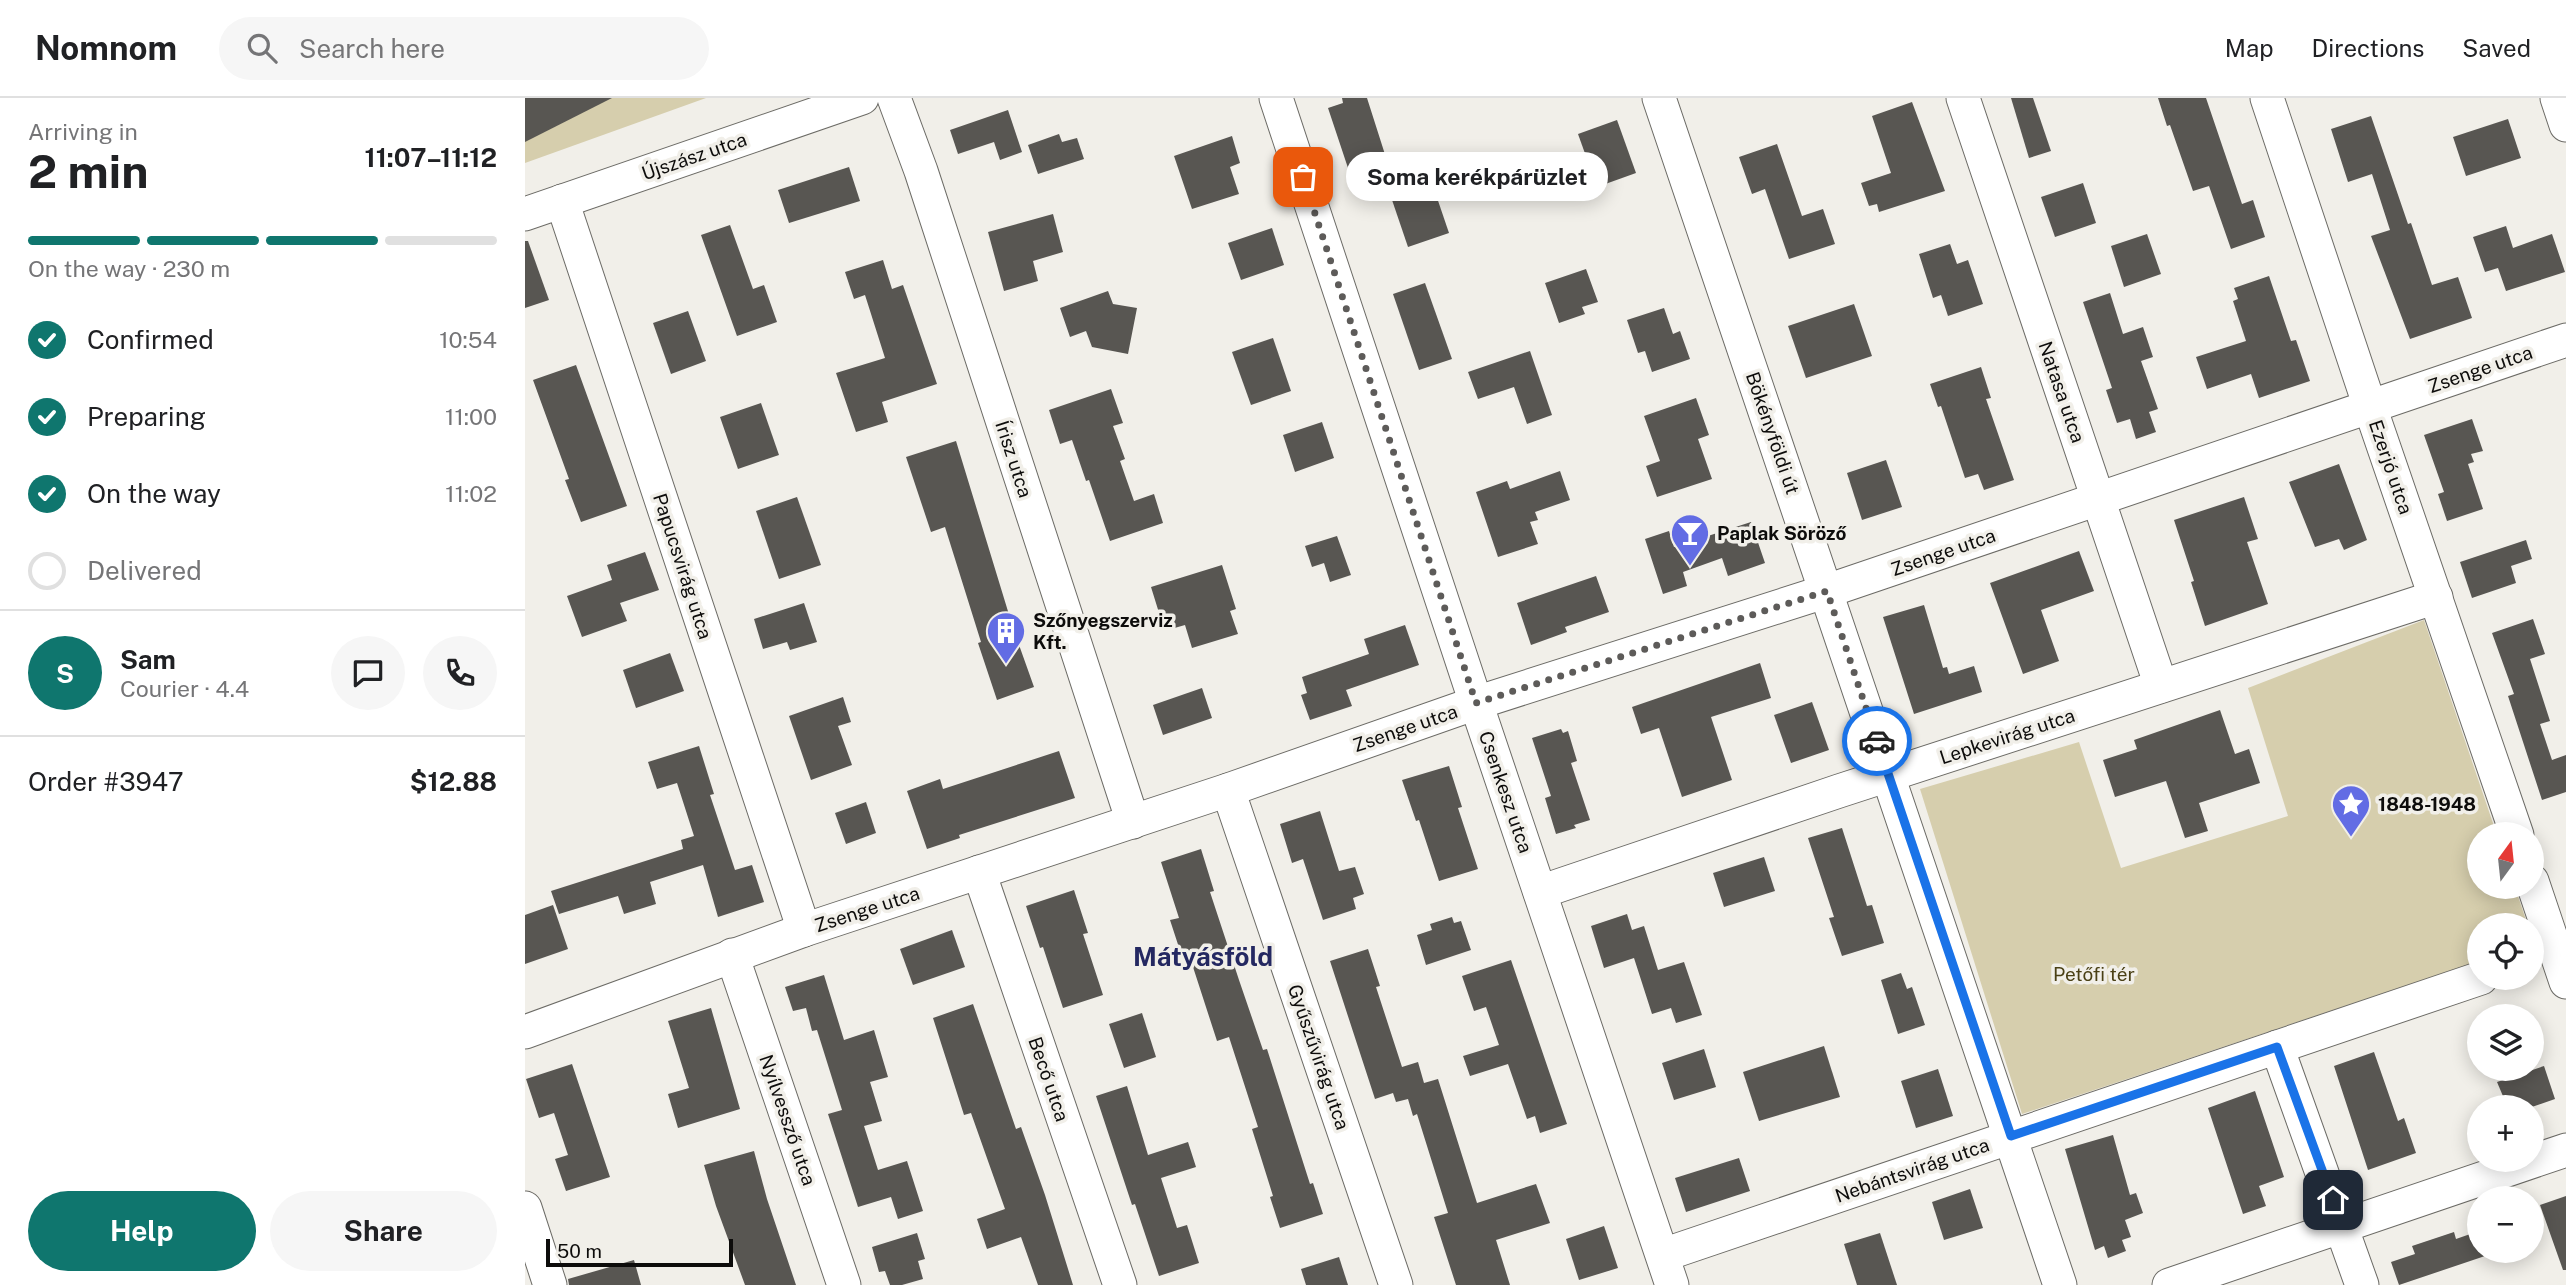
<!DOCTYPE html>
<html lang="en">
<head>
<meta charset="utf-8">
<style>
  :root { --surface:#fff; --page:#f6f6f6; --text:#202124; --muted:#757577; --line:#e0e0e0; --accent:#0f766e }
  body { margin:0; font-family:"Public Sans",sans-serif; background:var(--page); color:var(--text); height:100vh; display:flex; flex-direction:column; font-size:26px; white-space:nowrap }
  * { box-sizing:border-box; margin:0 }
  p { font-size:23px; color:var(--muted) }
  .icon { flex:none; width:38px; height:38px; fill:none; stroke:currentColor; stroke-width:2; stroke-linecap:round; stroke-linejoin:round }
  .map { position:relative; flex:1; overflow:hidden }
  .drawer { display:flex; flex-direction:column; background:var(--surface); width:525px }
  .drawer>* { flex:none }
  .needle { width:46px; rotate:15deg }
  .fabs { position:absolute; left:1942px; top:724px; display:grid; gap:14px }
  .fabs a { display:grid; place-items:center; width:77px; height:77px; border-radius:50%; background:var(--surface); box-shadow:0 4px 18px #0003; font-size:35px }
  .scale { position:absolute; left:21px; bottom:18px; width:187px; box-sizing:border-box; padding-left:7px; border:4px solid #0d0c0b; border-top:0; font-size:19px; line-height:24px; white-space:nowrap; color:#0d0c0b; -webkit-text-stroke:5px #f1efe9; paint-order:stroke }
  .pin { position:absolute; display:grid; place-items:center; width:60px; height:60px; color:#fff; margin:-30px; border-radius:14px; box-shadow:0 4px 10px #0006 }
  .courier { position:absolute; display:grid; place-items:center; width:70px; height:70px; margin:-35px; border:5px solid #1a73e8; border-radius:50%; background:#fff; color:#222; box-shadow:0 2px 9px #0007 }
  .bubble { position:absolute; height:49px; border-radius:24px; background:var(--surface); box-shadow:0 4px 18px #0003; font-size:23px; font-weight:700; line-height:49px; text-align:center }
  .summary em { font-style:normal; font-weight:700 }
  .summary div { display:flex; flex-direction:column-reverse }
  .summary { display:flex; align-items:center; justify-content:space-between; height:119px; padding:0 28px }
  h1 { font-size:46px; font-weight:700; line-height:52px }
  .bar { display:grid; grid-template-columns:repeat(4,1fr); gap:10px 7px; align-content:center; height:84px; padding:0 28px }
  .bar i { height:9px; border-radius:5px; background:var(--line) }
  .bar .selected { background:var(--accent) }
  .bar p { grid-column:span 4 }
  .line { display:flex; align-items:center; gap:18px; padding:0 28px; border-top:2px solid var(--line) }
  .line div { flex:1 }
  .round { display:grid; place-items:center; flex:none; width:74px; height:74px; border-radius:37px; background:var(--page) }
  ol { padding:0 28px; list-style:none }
  li { display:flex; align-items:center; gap:21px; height:77px }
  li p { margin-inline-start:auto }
  li .icon { padding:7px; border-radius:50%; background:var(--accent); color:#fff; stroke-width:4 }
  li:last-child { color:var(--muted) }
  li i { width:38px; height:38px; border:4px solid var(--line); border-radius:50% }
  .cta { display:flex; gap:14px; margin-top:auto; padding:14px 28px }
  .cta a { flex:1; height:80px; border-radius:42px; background:var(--accent); color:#fff; font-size:28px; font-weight:700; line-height:80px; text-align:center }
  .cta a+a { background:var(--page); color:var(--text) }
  header { display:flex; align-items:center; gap:42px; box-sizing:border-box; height:98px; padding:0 35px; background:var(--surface); border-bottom:2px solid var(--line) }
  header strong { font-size:33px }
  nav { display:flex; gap:38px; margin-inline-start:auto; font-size:24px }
  .search { width:490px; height:63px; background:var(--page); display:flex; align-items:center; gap:18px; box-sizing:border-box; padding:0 24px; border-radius:38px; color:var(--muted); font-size:26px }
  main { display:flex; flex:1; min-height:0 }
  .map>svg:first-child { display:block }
  .green { fill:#d6cead }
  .building { fill:#585652 }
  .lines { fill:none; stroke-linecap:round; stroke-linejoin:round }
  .minor-casing { stroke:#6c6b66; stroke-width:35 }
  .minor { stroke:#fff; stroke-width:33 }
  .done { stroke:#5d5b59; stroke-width:7; stroke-dasharray:0 12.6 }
  .route { stroke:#1a73e8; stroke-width:9 }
  .labels { text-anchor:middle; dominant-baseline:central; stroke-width:7; stroke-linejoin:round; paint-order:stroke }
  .street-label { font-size:19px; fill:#0d0c0b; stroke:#f1efe9 }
  .poi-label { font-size:19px; font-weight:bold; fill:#0d0c0b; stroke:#f1efe9; text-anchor:start }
  .park-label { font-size:19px; fill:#4a4015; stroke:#f1efe9 }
  .district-label { font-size:26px; font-weight:bold; fill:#242861; stroke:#f1efe9 }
</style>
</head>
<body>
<header>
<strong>Nomnom</strong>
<div class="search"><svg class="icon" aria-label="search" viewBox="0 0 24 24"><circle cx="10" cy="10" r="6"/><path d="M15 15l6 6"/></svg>Search here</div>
<nav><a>Map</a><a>Directions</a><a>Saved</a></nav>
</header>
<main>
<section class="drawer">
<div class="summary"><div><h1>2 min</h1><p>Arriving in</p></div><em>11:07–11:12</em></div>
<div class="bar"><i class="selected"></i><i class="selected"></i><i class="selected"></i><i></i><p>On the way · 230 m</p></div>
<ol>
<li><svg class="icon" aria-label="check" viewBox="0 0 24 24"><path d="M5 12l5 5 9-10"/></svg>Confirmed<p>10:54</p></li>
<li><svg class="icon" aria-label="check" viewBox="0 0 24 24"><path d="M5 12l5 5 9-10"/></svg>Preparing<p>11:00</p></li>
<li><svg class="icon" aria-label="check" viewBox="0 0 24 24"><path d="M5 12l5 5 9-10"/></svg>On the way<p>11:02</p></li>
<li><i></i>Delivered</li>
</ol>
<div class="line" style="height:126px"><b class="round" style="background:var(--accent);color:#fff">S</b><div><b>Sam</b><p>Courier · 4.4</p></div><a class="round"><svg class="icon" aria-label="chat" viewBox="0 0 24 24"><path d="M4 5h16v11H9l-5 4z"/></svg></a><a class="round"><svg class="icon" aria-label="phone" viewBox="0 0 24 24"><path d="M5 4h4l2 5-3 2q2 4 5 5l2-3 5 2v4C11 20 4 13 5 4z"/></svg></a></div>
<div class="line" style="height:91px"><div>Order #3947</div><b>$12.88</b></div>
<div class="cta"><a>Help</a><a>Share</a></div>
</section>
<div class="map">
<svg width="2041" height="1187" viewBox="0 0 2041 1187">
  <rect width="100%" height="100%" fill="#f1efe9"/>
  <g class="green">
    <polygon points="0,0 181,0 0,65"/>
    <polygon points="1899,522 1972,737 1955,737 1955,789 1990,789 2003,828 1955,828 1955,863 1497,1016 1395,691 1554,644 1596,770 1763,718 1723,590"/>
  </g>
  <g class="building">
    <polygon points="0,0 87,0 0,44"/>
    <polygon points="817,0 842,0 864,69 844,76 841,68 824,73 803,10 818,5"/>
    <polygon points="1486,0 1508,0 1526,53 1504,60"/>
    <polygon points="1633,0 1681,0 1717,106 1728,102 1740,139 1706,151 1684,88 1668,93 1645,27 1642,28"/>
    <polygon points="1387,4 1420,93 1354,114 1352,106 1344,108 1336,85 1366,75 1347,18"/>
    <polygon points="483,12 497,54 475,62 469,44 433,56 425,32"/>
    <polygon points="1846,18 1883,126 1886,125 1907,187 1933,179 1947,220 1885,241 1846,138 1865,132 1847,76 1823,84 1806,31"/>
    <polygon points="1983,21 1996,60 1941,78 1928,39"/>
    <polygon points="1092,22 1111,75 1072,89 1053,36"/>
    <polygon points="534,36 537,44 552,40 559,61 513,76 503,47"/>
    <polygon points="707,38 715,65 705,69 714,96 667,111 649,58"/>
    <polygon points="1252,46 1277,118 1298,111 1310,146 1264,161 1240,91 1227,96 1214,59"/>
    <polygon points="324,69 335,103 264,125 253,92"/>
    <polygon points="907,85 924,135 883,149 866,99"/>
    <polygon points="1558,85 1571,125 1530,139 1516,99"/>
    <polygon points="528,116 538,154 508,163 513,183 479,193 463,134"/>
    <polygon points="205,127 228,191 239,187 252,224 212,238 176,137"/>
    <polygon points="1981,128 1988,150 2027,136 2040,174 1981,193 1973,170 1960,174 1948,139"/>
    <polygon points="747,130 759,167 716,182 703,145"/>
    <polygon points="1622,136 1636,176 1599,189 1586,148"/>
    <polygon points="0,143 3,143 24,202 0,210"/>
    <polygon points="1425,146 1432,166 1443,162 1458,206 1423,218 1416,197 1408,200 1394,156"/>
    <polygon points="358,162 367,191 378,187 412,286 357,304 363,324 331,334 311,275 360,260 340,197 329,201 320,174"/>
    <polygon points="1061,171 1073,204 1057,209 1060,216 1034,225 1020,185"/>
    <polygon points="1744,178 1766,243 1771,242 1785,283 1734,300 1726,276 1682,291 1671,259 1721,243 1708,203 1713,201 1709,190"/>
    <polygon points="900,185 927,261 894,272 868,196"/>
    <polygon points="583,193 588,206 612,210 603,256 567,249 561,233 545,239 535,210"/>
    <polygon points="1585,195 1598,236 1618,229 1628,259 1616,263 1633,311 1624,314 1631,334 1611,341 1605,321 1592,325 1581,292 1587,290 1558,204"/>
    <polygon points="1329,206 1347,258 1281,280 1263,228"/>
    <polygon points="1139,210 1148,236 1155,233 1165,261 1127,274 1120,253 1113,255 1102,222"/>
    <polygon points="163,213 181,263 146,276 128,225"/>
    <polygon points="748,240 766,293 726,307 707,254"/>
    <polygon points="1005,253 1027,317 1002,326 989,289 953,301 943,274"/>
    <polygon points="51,267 102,408 56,424 40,382 44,381 8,282"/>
    <polygon points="1456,269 1466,300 1461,301 1489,382 1459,392 1453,376 1440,380 1416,308 1413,309 1405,286"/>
    <polygon points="586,291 598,325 588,328 600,361 595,363 609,403 629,396 638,425 585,443 564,382 561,383 547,342 535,346 524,312"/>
    <polygon points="1171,300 1184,337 1173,341 1187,381 1132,399 1121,368 1135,363 1119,318"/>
    <polygon points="236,305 254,357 213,371 195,319"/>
    <polygon points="1947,321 1958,353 1946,356 1949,364 1943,366 1958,411 1922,423 1913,396 1919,394 1899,337"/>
    <polygon points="797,324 809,360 770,374 758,337"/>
    <polygon points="431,343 489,533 509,589 472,602 453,545 456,544 420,429 406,434 381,359"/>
    <polygon points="1361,362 1377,409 1337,422 1322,375"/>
    <polygon points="1814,366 1842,442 1819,452 1814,441 1790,449 1764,384"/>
    <polygon points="1035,373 1045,402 1010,414 1013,422 1005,424 1013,446 973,459 951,394 982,383 985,391"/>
    <polygon points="272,399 296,467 254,481 231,413"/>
    <polygon points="1719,399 1733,441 1722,444 1743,506 1680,528 1666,484 1669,483 1649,422"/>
    <polygon points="1226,424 1240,465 1203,478 1197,460 1158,474 1162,488 1138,496 1120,441 1144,433 1149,449"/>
    <polygon points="812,438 826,477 805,484 799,465 787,469 780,448"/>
    <polygon points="2001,442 2007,461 1986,468 1991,485 1947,500 1935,464"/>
    <polygon points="1554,453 1569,493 1516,512 1534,563 1498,576 1465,485"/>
    <polygon points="120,454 134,492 95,505 102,523 57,539 42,498 87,482 82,467"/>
    <polygon points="697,467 711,511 705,513 713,536 667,550 660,527 646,531 641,516 635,518 626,489"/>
    <polygon points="1071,478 1084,514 1040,529 1042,534 1006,547 992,505"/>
    <polygon points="279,505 292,544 265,552 262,544 238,551 229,521"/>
    <polygon points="1399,507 1418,570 1422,569 1424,576 1449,568 1457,594 1389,616 1358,519"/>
    <polygon points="2008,521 2020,556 2005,561 2025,623 2015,626 2027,662 2041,657 2041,694 2017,702 1983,598 1989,596 1967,535"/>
    <polygon points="880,527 894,567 821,592 827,608 785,622 776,597 782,595 777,579 844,556 839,541"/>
    <polygon points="145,555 159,593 111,610 98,572"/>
    <polygon points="1235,565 1246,600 1186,619 1207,682 1157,699 1134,630 1116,636 1107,609"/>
    <polygon points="677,590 687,620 638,637 628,607"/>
    <polygon points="318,599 326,624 313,628 327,667 286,682 264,618"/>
    <polygon points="1287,604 1304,652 1266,665 1249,617"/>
    <polygon points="1695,612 1710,656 1724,651 1735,685 1674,705 1683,733 1660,740 1641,683 1590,699 1578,662 1612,651 1609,642"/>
    <polygon points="1036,631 1038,635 1043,633 1052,663 1046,665 1065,722 1049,727 1051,730 1031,736 1020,700 1026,698 1007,640"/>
    <polygon points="174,648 189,696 185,697 210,772 227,767 239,804 193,819 178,767 125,784 131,806 99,816 93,798 34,816 26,793 158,751 156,742 169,738 152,685 132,691 123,664"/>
    <polygon points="534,653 550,700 434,737 435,740 402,751 382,693 415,681 418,691"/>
    <polygon points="924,668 937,709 933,710 953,771 914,783 894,722 891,723 877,682"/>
    <polygon points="341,704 351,735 321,746 310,715"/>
    <polygon points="795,713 814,773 830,769 839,796 828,800 831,811 798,822 778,761 767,765 755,726"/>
    <polygon points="1317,730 1342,808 1347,807 1359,845 1317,858 1304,820 1309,819 1283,740"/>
    <polygon points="676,751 689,793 685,794 714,882 738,952 742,951 785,1086 788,1085 798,1116 755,1130 745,1099 748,1098 727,1031 733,1029 704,939 692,943 668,869 661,871 645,822 654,820 636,764"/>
    <polygon points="1239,759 1250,793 1199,809 1188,775"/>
    <polygon points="549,792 563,835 558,836 578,897 538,910 518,849 515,850 501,808"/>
    <polygon points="28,807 43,851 0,866 0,817"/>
    <polygon points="1102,816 1107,832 1119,828 1133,872 1159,864 1177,917 1151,925 1146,910 1127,916 1109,860 1079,870 1066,828"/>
    <polygon points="927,819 929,825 936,823 946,852 901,867 892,837 907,832 905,826"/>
    <polygon points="427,832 440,869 388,887 375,851"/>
    <polygon points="843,851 855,888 851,889 877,969 893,964 899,985 913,981 952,1105 1011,1086 1025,1125 971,1142 985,1187 931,1187 909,1119 923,1115 892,1016 888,1018 883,1001 871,1004 868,995 850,1001 805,863"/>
    <polygon points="986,862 1042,1026 1015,1035 1010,1018 1002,1021 983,966 945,978 938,958 974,947 961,909 949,913 937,878"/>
    <polygon points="1376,875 1382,891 1387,889 1400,927 1373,936 1356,882"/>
    <polygon points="299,877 319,942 349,932 363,979 345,984 357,1023 339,1028 353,1072 382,1063 398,1113 373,1121 366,1099 333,1109 303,1016 317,1012 292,932 287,933 281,910 268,913 260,889"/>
    <polygon points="448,906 491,1031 496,1029 520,1097 548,1187 513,1187 496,1139 462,1151 452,1121 480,1111 446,1015 439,1017 408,920"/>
    <polygon points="186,910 215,1011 153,1030 143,996 164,990 143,923"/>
    <polygon points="617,915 631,959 599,970 584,926"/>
    <polygon points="1299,948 1315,999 1234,1023 1218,974"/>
    <polygon points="1179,951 1191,989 1149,1002 1137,965"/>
    <polygon points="1849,954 1873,1023 1879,1020 1891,1055 1843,1072 1809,968"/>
    <polygon points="47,966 85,1079 41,1093 30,1061 43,1057 29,1015 14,1020 1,981"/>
    <polygon points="2019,968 2030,1001 2004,1010 1983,1010 1972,984"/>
    <polygon points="1413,971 1428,1018 1391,1030 1376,983"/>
    <polygon points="602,988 623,1057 663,1044 671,1069 636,1080 652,1130 662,1127 674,1165 634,1178 610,1106 607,1107 571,998"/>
    <polygon points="1730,993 1759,1079 1734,1088 1741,1108 1718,1116 1683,1010"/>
    <polygon points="1588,1037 1605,1097 1611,1095 1618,1115 1600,1122 1606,1139 1597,1142 1601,1153 1583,1160 1579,1148 1570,1152 1540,1051"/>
    <polygon points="229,1053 242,1101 271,1187 220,1187 191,1108 179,1067"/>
    <polygon points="1214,1060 1225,1093 1161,1114 1150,1080"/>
    <polygon points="1445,1091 1458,1130 1419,1142 1407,1104"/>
    <polygon points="2041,1098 2041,1172 2038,1172 2015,1107"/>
    <polygon points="1079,1128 1093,1170 1054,1182 1041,1141"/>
    <polygon points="1929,1134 1931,1141 1951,1134 1955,1153 1958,1153 1960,1158 1874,1187 1866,1164 1890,1156 1887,1148"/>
    <polygon points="392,1135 400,1161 393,1163 398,1181 377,1187 365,1187 360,1173 354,1174 347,1149"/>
    <polygon points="1355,1135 1372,1187 1332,1187 1319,1146"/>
    <polygon points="814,1159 823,1187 781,1187 776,1171"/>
    <polygon points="109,1162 116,1187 44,1187 43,1181"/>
  </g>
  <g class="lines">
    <g class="minor-casing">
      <g id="minor">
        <polyline points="369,0 396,73 608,724"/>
        <polyline points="751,0 951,605 1147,1187"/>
        <polyline points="1134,0 1535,1187"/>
        <polyline points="1438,0 1636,588"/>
        <polyline points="1742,0 1845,309 1992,737"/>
        <polyline points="2032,0 2041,27"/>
        <polyline points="37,103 279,832"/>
        <polyline points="0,116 337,0"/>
        <polyline points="703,692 871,1187"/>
        <polyline points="454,774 595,1187"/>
        <polyline points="2007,783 2041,884"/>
        <polyline points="1015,794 1314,693 1911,499"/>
        <polyline points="207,857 319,1187"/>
        <polyline points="0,934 279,832 703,692 951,605 1302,493 2041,242"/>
        <polyline points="1752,949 1837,1187"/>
        <polyline points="0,1110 25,1187"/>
        <polyline points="1138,1157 1956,880"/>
        <polyline points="1644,1187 2041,1052"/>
      </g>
    </g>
    <use href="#minor" class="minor"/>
  </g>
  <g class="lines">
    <polyline class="done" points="778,79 951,605 1302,493 1352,643"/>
    <polyline class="route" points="1352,643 1486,1038 1752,949 1808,1102"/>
  </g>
  <defs>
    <g id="bar-pin" transform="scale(2.0125)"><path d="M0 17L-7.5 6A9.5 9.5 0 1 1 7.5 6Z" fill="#626ce4" stroke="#f1efe9"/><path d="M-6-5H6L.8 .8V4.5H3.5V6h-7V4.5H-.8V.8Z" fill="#fff"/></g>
    <g id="building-pin" transform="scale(2.0125)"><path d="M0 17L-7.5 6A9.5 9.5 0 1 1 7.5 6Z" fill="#626ce4" stroke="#f1efe9"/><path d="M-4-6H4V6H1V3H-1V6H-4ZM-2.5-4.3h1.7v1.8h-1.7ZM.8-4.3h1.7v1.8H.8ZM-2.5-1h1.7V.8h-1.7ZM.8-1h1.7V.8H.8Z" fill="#fff"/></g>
    <g id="sight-pin" transform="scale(2.0125)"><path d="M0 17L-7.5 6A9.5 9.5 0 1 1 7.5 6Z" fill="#626ce4" stroke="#f1efe9"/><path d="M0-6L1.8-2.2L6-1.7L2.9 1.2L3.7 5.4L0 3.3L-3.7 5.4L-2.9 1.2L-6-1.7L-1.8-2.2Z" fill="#fff"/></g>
  </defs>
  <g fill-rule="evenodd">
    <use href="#bar-pin" x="1165" y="435"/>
    <use href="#building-pin" x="481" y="533"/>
    <use href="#sight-pin" x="1826" y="706"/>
  </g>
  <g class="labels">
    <g class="street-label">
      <text transform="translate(169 58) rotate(-19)">Újszász utca</text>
      <text transform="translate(1955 271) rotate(-19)">Zsenge utca</text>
      <text transform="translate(1537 294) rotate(71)">Natasa utca</text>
      <text transform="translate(1248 335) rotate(71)">Bökényföldi út</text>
      <text transform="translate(489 361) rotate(72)">Írisz utca</text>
      <text transform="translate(1866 369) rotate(71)">Ezerjó utca</text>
      <text transform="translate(1418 454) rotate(-19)">Zsenge utca</text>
      <text transform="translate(158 468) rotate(72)">Papucsvirág utca</text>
      <text transform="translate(880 630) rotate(-19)">Zsenge utca</text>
      <text transform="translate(1482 638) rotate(-18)">Lepkevirág utca</text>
      <text transform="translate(981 694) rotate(71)">Csenkesz utca</text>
      <text transform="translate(342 811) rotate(-18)">Zsenge utca</text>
      <text transform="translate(794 959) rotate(71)">Gyűszűvirág utca</text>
      <text transform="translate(524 981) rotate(71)">Becő utca</text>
      <text transform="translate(263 1022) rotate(71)">Nyílvessző utca</text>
      <text transform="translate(1387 1072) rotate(-19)">Nebántsvirág utca</text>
    </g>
    <g class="poi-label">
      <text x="1192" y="435">Paplak Söröző</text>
      <text x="508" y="522">Szőnyegszerviz<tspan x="508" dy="22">Kft.</tspan></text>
      <text x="1853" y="706">1848-1948</text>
    </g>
    <g class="park-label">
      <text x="1569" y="876">Petőfi tér</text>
    </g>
    <g class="district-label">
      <text x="678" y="858">Mátyásföld</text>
    </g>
  </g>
</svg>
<div class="fabs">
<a><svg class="needle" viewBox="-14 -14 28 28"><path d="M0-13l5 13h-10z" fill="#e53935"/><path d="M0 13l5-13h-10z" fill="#757577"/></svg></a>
<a><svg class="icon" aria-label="locate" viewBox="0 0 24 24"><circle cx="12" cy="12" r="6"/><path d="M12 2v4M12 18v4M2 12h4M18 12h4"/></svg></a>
<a><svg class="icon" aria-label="layers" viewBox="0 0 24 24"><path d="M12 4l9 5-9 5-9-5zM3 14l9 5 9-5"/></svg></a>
<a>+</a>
<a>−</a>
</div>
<div class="scale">50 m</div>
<div class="pin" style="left:778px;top:79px;background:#ea580c"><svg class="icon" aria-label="bag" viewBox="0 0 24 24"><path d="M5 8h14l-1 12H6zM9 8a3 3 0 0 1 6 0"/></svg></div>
<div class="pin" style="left:1808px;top:1102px;background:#1f2937"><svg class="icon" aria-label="home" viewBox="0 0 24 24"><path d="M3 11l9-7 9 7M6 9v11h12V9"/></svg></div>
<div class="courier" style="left:1352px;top:643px"><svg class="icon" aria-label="car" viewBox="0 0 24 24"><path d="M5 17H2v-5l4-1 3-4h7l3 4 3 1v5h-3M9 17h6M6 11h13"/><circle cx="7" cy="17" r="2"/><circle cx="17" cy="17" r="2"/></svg></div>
<div class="bubble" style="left:821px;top:54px;width:262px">Soma kerékpárüzlet</div>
</div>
</main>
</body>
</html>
